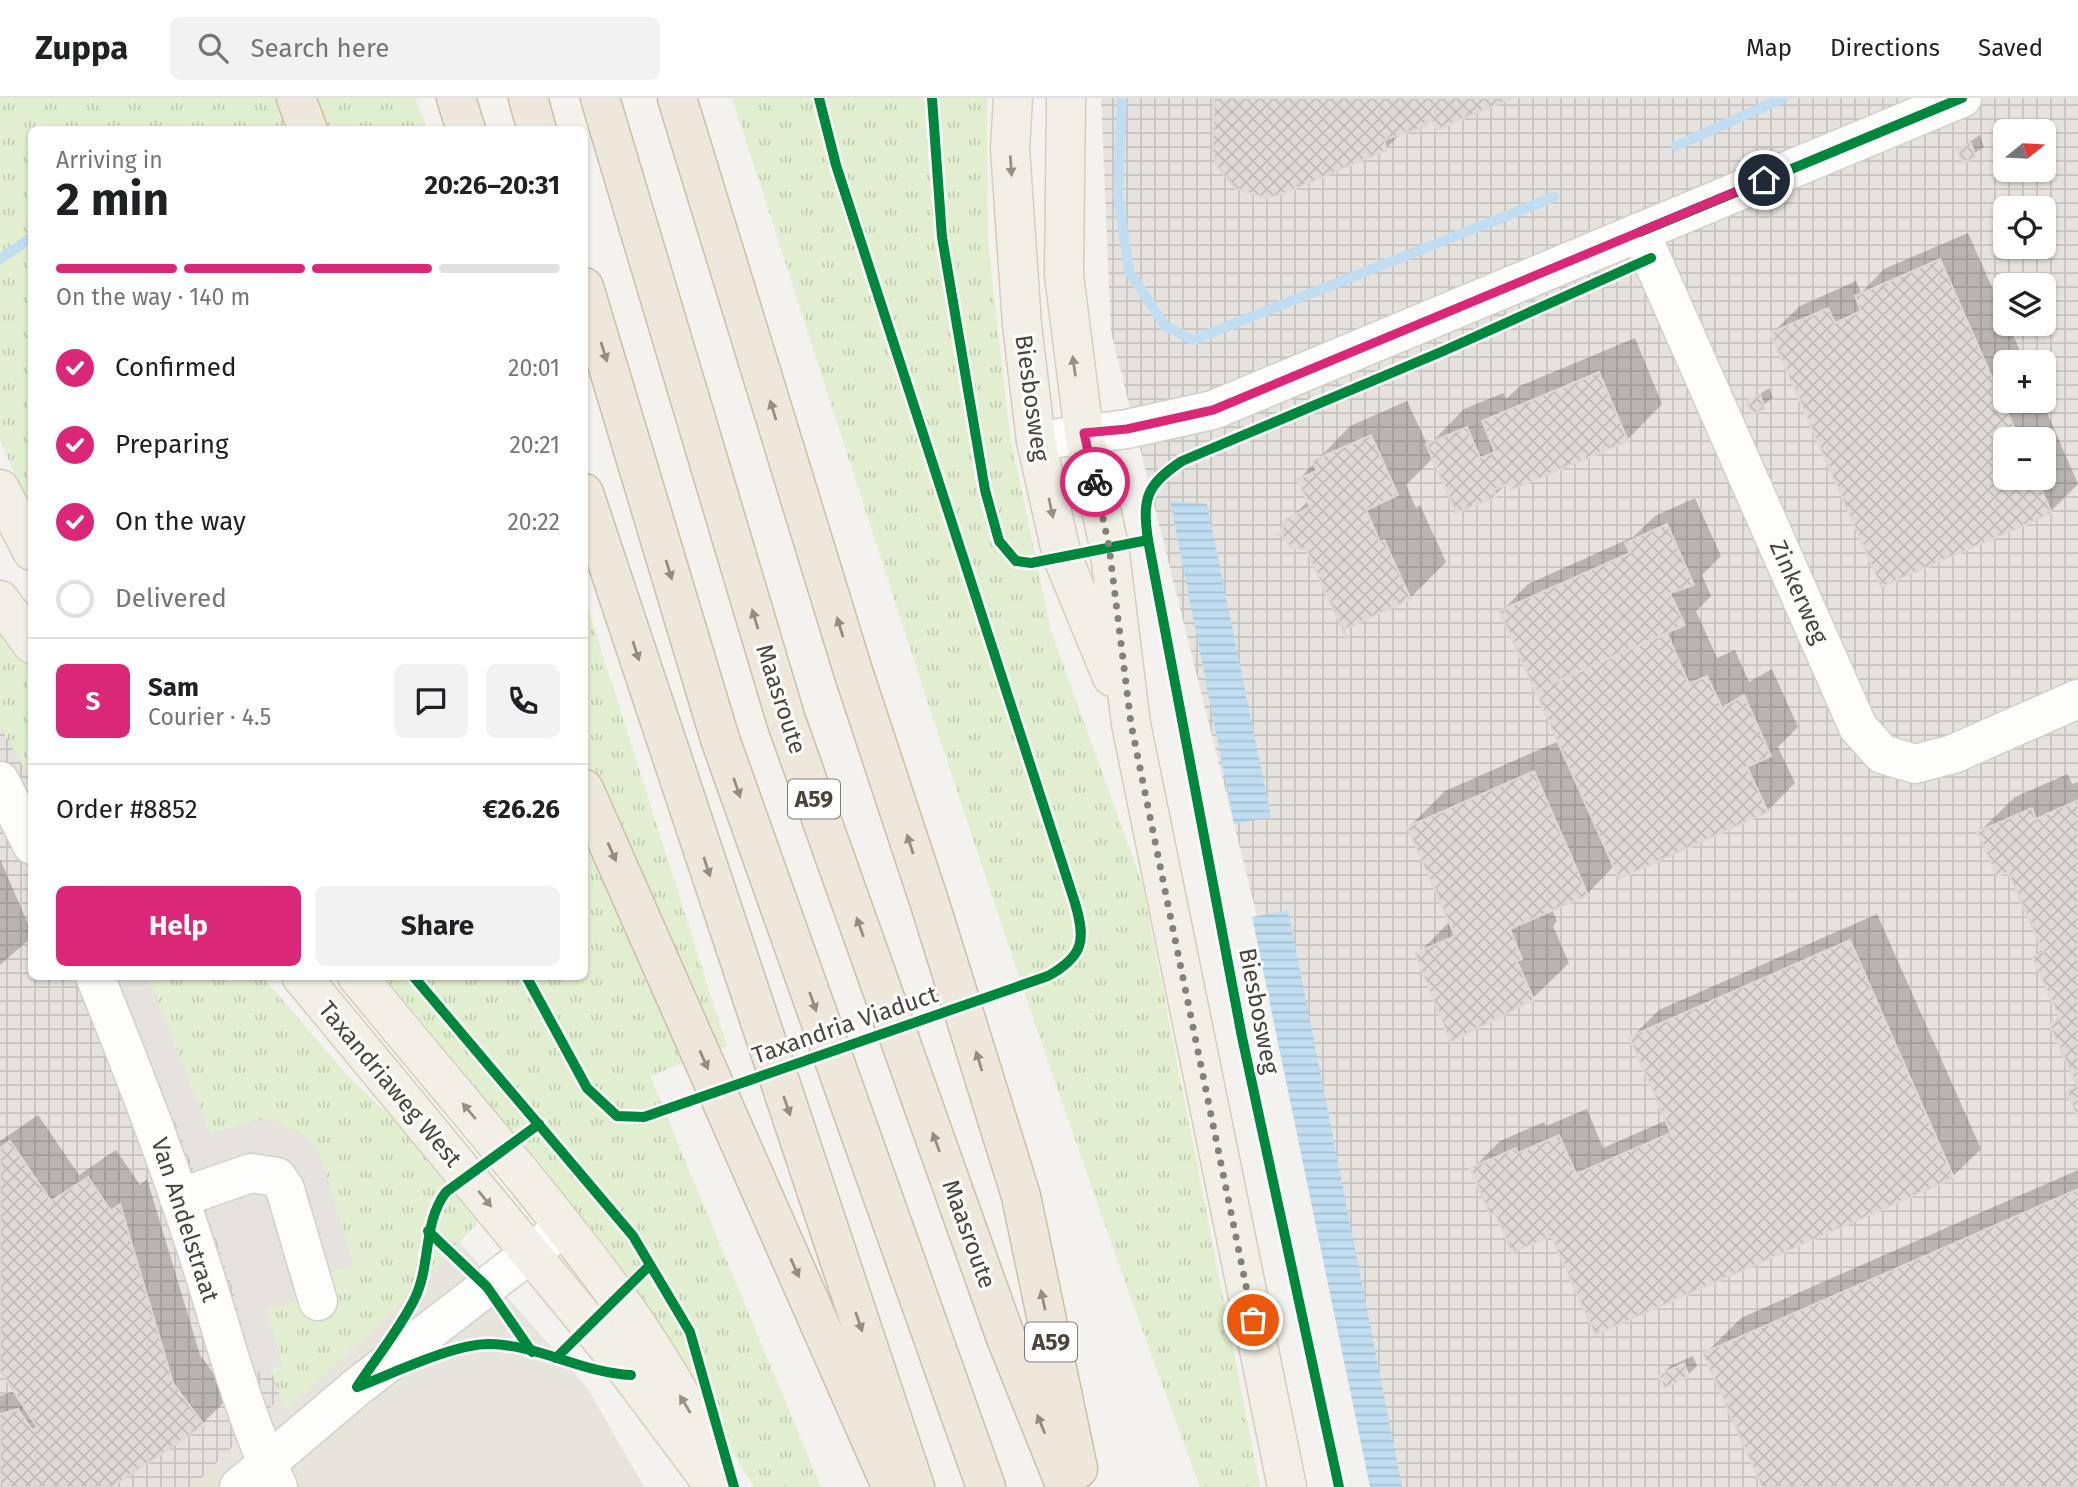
<!DOCTYPE html>
<html lang="en">
<head>
<meta charset="utf-8">
<style>
  :root { --surface:#fff; --page:#f2f2f2; --text:#202124; --muted:#757577; --line:#e0e0e0; --accent:#db2777 }
  body { margin:0; font-family:"Fira Sans",sans-serif; background:var(--page); color:var(--text); height:100vh; display:flex; flex-direction:column; font-size:26px; white-space:nowrap }
  * { box-sizing:border-box; margin:0 }
  p { font-size:23px; color:var(--muted) }
  .icon { flex:none; width:38px; height:38px; fill:none; stroke:currentColor; stroke-width:2; stroke-linecap:round; stroke-linejoin:round }
  .map { position:relative; flex:1; overflow:hidden }
  .sheet { position:absolute; left:28px; top:28px; width:560px; height:854px; display:flex; flex-direction:column; background:var(--surface); border-radius:10px; box-shadow:0 2px 5px #0004 }
  .sheet>* { flex:none }
  .needle { width:46px; rotate:72deg }
  .controls { position:absolute; left:1993px; top:21px; display:grid; gap:14px }
  .controls a { display:grid; place-items:center; width:63px; height:63px; border-radius:10px; background:var(--surface); box-shadow:0 2px 5px #0004; font-size:35px }
  .pin { position:absolute; display:grid; place-items:center; width:60px; height:60px; color:#fff; margin:-30px; border:4px solid #fff; border-radius:50%; box-shadow:0 2px 7px #0007 }
  .courier { position:absolute; display:grid; place-items:center; width:70px; height:70px; margin:-35px; border:5px solid #db2777; border-radius:50%; background:#fff; color:#222; box-shadow:0 2px 9px #0007 }
  .head em { font-style:normal; font-weight:700 }
  .head div { display:flex; flex-direction:column-reverse }
  .head { display:flex; align-items:center; justify-content:space-between; height:119px; padding:0 28px }
  h1 { font-size:46px; font-weight:700; line-height:52px }
  .bar { display:grid; grid-template-columns:repeat(4,1fr); gap:10px 7px; align-content:center; height:84px; padding:0 28px }
  .bar i { height:9px; border-radius:5px; background:var(--line) }
  .bar .selected { background:var(--accent) }
  .bar p { grid-column:span 4 }
  .line { display:flex; align-items:center; gap:18px; padding:0 28px; border-top:2px solid var(--line) }
  .line div { flex:1 }
  .round { display:grid; place-items:center; flex:none; width:74px; height:74px; border-radius:10px; background:var(--page) }
  ol { padding:0 28px; list-style:none }
  li { display:flex; align-items:center; gap:21px; height:77px }
  li p { margin-inline-start:auto }
  li .icon { padding:7px; border-radius:50%; background:var(--accent); color:#fff; stroke-width:4 }
  li:last-child { color:var(--muted) }
  li i { width:38px; height:38px; border:4px solid var(--line); border-radius:50% }
  .button { display:flex; gap:14px; margin-top:auto; padding:14px 28px }
  .button a { flex:1; height:80px; border-radius:10px; background:var(--accent); color:#fff; font-size:28px; font-weight:700; line-height:80px; text-align:center }
  .button a+a { background:var(--page); color:var(--text) }
  header { display:flex; align-items:center; gap:42px; box-sizing:border-box; height:98px; padding:0 35px; background:var(--surface); border-bottom:2px solid var(--line) }
  header strong { font-size:33px }
  nav { display:flex; gap:38px; margin-inline-start:auto; font-size:24px }
  .search { width:490px; height:63px; background:var(--page); display:flex; align-items:center; gap:18px; box-sizing:border-box; padding:0 24px; border-radius:10px; color:var(--muted); font-size:26px }
  .map>svg:first-child { display:block }
  .residential { fill:#e7e4dc }
  .industrial { fill:url(#industrial-grid); fill-rule:evenodd }
  .grass { fill:url(#grass-tufts) }
  .parking { fill:#e6e3df }
  .water { fill:url(#water-rules) }
  .shadow { fill:#0003; fill-rule:evenodd }
  .lines { fill:none; stroke-linecap:round; stroke-linejoin:round }
  .stream { stroke:#c0ddf1; stroke-width:10 }
  .building { fill:url(#building-cross-hatch); stroke:#dcd9d4; stroke-width:2 }
  .minor-casing { stroke:#d2d0cb; stroke-width:41 }
  .major-casing { stroke:#d6cebb; stroke-width:41 }
  .highway-casing { stroke:#ccbfa9; stroke-width:41 }
  .minor { stroke:#fdfdfc; stroke-width:38 }
  .major { stroke:#f2efe6; stroke-width:38 }
  .highway { stroke:#ede8db; stroke-width:38 }
  .cycleway-casing { stroke:#fff; stroke-width:15 }
  .cycleway { stroke:#00873e; stroke-width:10 }
  .oneway { fill:#969187 }
  .oneway2 { fill:#948e82 }
  .done { stroke:#868178; stroke-width:7; stroke-dasharray:0 12.6 }
  .route { stroke:#db2777; stroke-width:9 }
  .labels { text-anchor:middle; dominant-baseline:central; stroke-width:6; stroke-linejoin:round; paint-order:stroke }
  .shield { fill:#fff; stroke:#817c74; stroke-width:2 }
  .shield-label { font-size:23px; font-weight:bold; fill:#4b4439 }
  .street-label { font-size:24px; fill:#4b4439; stroke:#fff }
</style>
</head>
<body>
<header>
<strong>Zuppa</strong>
<div class="search"><svg class="icon" aria-label="search" viewBox="0 0 24 24"><circle cx="10" cy="10" r="6"/><path d="M15 15l6 6"/></svg>Search here</div>
<nav><a>Map</a><a>Directions</a><a>Saved</a></nav>
</header>
<div class="map">
<svg width="2078" height="1389" viewBox="0 0 2078 1389">
  <defs>
    <pattern id="industrial-grid" width="8" height="8" patternUnits="userSpaceOnUse" patternTransform="scale(1.75)"><rect width="8" height="8" fill="#e6e2de"/><path d="M0 4h8M4 0v8" fill="none" stroke="#c7c3bf"/></pattern>
    <pattern id="grass-tufts" width="24" height="20" patternUnits="userSpaceOnUse" patternTransform="scale(1.75)"><rect width="24" height="20" fill="#e1eecf"/><path d="M3 7l-1-3M5 7V3M7 7l1-3M15 17l-1-3M17 17v-4M19 17l1-3" fill="none" stroke="#c3cdb2"/></pattern>
    <pattern id="water-rules" width="6" height="5" patternUnits="userSpaceOnUse" patternTransform="scale(1.75)"><rect width="6" height="5" fill="#c0ddf1"/><path d="M0 2.5h6" fill="none" stroke="#a6bfcf"/></pattern>
    <pattern id="building-cross-hatch" width="8" height="8" patternUnits="userSpaceOnUse" patternTransform="scale(1.75)"><rect width="8" height="8" fill="#dedbd6"/><path d="M0 0l8 8M0 8l8-8" fill="none" stroke="#c0bdb8"/></pattern>
  </defs>
  <rect width="100%" height="100%" fill="#f4f2ee"/>
  <polygon class="residential" points="0,538 32,878 227,879 588,1291 644,1389 0,1389"/>
  <g class="industrial">
    <path d="M1101,0H2078V1389H1389L1287,938L1111,234ZM2006,33H2044V72H2006ZM2006,110H2044V149H2006ZM2006,187H2044V226H2006ZM2006,264H2044V303H2006ZM2006,341H2044V380H2006Z"/>
    <polygon points="0,534 31,583 32,878 221,879 407,1169 193,1389 0,1389"/>
  </g>
  <g class="grass">
    <polygon points="0,0 415,0 427,31 32,32 31,413 0,342"/>
    <path d="M732,0H987L988,145L1010,338L1051,533L1142,785L1260,1389H1200C1029,931 883,465 732,0Z"/>
    <polygon points="585,501 727,948 650,978 821,1389 754,1389 642,1207 487,1003 385,879 584,878"/>
    <polygon points="0,515 31,561 31,681 0,629"/>
    <polygon points="125,879 263,879 347,977 476,1101 478,1125 388,1218 285,1311"/>
  </g>
  <polygon class="parking" points="117,879 148,879 211,1036 255,1022 273,1022 301,1035 313,1045 322,1062 354,1168 327,1176 331,1193 267,1212 282,1267 254,1275 233,1192 189,1059"/>
  <g class="water">
    <polygon points="1170,403 1207,406 1271,719 1234,726"/>
    <polygon points="1288,812 1397,1363 1402,1389 1370,1389 1252,819"/>
  </g>
  <g class="shadow">
    <polygon points="1217,0 1507,0 1433,20 1427,27 1402,35 1386,50 1265,98 1251,96 1227,80 1215,54"/>
    <polygon points="1980,37 1984,49 1964,62 1959,51"/>
    <path d="M1968,135L2025,264H2006V303H2042L2078,386L2051,413L1772,235L1800,208L1856,183L1861,195L1884,171ZM2006,341H2044V380H2006Z"/>
    <polygon points="1635,240 1662,306 1627,342 1510,382 1495,397 1434,359 1406,387 1416,410 1420,407 1446,464 1410,500 1293,418 1309,402 1299,381 1350,328 1407,303 1428,348 1464,311 1503,295 1506,301 1520,288"/>
    <polygon points="1769,290 1773,300 1753,314 1748,304"/>
    <polygon points="1695,400 1721,458 1702,477 1711,498 1696,513 1717,560 1735,552 1749,584 1772,571 1798,629 1778,649 1795,685 1767,713 1615,767 1587,796 1552,811 1557,823 1553,828 1569,865 1533,900 1451,942 1418,856 1450,823 1409,729 1445,693 1559,643 1501,514 1528,486 1633,439 1655,418"/>
    <polygon points="2068,676 2072,686 2078,684 2078,1017 2068,994 2077,985 2051,927 2060,917 2034,859 2043,850 2009,771 1979,734 2015,699"/>
    <polygon points="0,761 32,835 32,839 0,867"/>
    <polygon points="1877,816 1981,1051 1953,1078 1552,1136 1496,1113 1472,1071 1500,1043 1544,1024 1546,1028 1587,1011 1603,1050 1667,1022 1631,940 1659,912"/>
    <polygon points="38,1017 79,1077 116,1052 140,1087 147,1081 200,1257 230,1298 202,1326 109,1389 0,1389 0,1298 15,1293 0,1270 0,1043"/>
    <polygon points="2078,1072 2078,1389 1764,1389 1705,1256 1741,1220"/>
    <polygon points="1693,1258 1697,1268 1688,1277 1661,1277 1670,1268"/>
  </g>
  <g class="lines">
    <g class="stream">
      <polyline points="1122,0 1118,97 1129,173 1165,228 1193,242 1554,99"/>
      <polyline points="1676,48 1783,0"/>
      <polyline points="0,161 32,139"/>
    </g>
  </g>
  <g class="building">
    <polygon points="1214,0 1512,0 1436,32 1432,23 1426,25 1428,28 1384,42 1387,52 1280,97 1265,100 1236,91 1217,69 1213,54"/>
    <polygon points="1971,45 1976,59 1963,65 1957,51"/>
    <polygon points="1940,161 2019,341 2006,341 2006,380 2036,380 2052,415 1881,489 1770,235 1828,210 1835,225 1861,213 1855,198"/>
    <polygon points="1599,274 1628,343 1511,392 1509,385 1494,392 1496,399 1456,415 1426,346 1467,329 1480,360 1495,354 1482,323"/>
    <polygon points="1760,297 1765,311 1752,316 1746,303"/>
    <polygon points="1371,337 1398,397 1366,412 1380,444 1384,442 1411,501 1345,531 1347,542 1306,451 1291,450 1282,437 1275,436 1280,435 1286,421 1310,409 1297,381 1317,373 1312,363"/>
    <polygon points="1667,426 1694,487 1670,495 1685,527 1535,593 1499,513 1630,455 1625,445"/>
    <polygon points="1667,535 1689,586 1707,578 1722,610 1744,597 1771,658 1747,669 1768,714 1619,781 1535,593"/>
    <polygon points="1534,673 1588,797 1510,831 1522,861 1517,863 1534,902 1450,944 1415,855 1455,838 1407,729"/>
    <polygon points="2078,702 2078,1021 2066,993 2077,988 2049,926 2060,921 2032,859 2043,854 2008,774 1997,778 1977,734 2032,710 2036,721"/>
    <polygon points="1850,842 1954,1080 1595,1237 1551,1138 1512,1155 1495,1115 1490,1117 1470,1070 1516,1050 1518,1055 1559,1037 1576,1076 1671,1035 1629,939"/>
    <polygon points="10,1043 51,1103 88,1079 111,1113 120,1106 173,1285 204,1327 112,1389 0,1389 0,1316 18,1311 32,1332 37,1329 0,1273 0,1050"/>
    <polygon points="2078,1091 2078,1389 1762,1389 1703,1255"/>
    <polygon points="1684,1265 1689,1278 1664,1290 1659,1277"/>
  </g>
  <g class="lines">
    <g class="minor-casing">
      <g id="minor">
        <polyline points="1640,134 1858,629 1882,656 1915,666 1953,656 2078,601"/>
        <polyline points="1036,343 1127,331 1213,312 1962,0"/>
        <polyline points="0,683 32,747"/>
        <path d="M95,878C136,980 176,1083 208,1188C229,1257 247,1324 278,1389"/>
        <polyline points="179,1100 251,1075 277,1079 285,1091 318,1203"/>
        <polyline points="239,1389 357,1289 564,1129"/>
      </g>
    </g>
    <g class="major-casing">
      <g id="major">
        <polyline points="1013,0 1010,50 1022,227 1036,343 1062,458 1112,579"/>
        <polyline points="1066,0 1064,177 1084,335 1109,448 1131,626 1287,1389"/>
        <polyline points="0,391 32,453"/>
        <polyline points="0,502 32,546"/>
        <polyline points="301,878 631,1277 715,1389"/>
        <path d="M357,878C411,944 466,1009 520,1074C590,1160 660,1248 707,1349"/>
      </g>
    </g>
    <g class="highway-casing">
      <g id="highway">
        <polyline points="296,0 308,32"/>
        <polyline points="456,0 466,32"/>
        <polyline points="528,0 537,32"/>
        <polyline points="600,0 786,622 1006,1240 1066,1389"/>
        <polyline points="677,0 853,573 930,806 1021,1098 1078,1371"/>
        <polyline points="584,189 720,641 986,1389"/>
        <polyline points="584,395 915,1389"/>
        <polyline points="584,691 891,1388"/>
      </g>
    </g>
    <use href="#minor" class="minor"/>
    <use href="#major" class="major"/>
    <use href="#highway" class="highway"/>
    <g class="cycleway-casing">
      <g id="cycleway">
        <polyline points="932,0 942,139 985,392 999,443 1016,463 1031,465 1148,442"/>
        <polyline points="1640,134 1962,0"/>
        <polyline points="413,878 633,1138 690,1234 734,1389"/>
        <path d="M526,878L587,990L617,1018L644,1019L1048,878C1084,858 1086,842 1075,805L836,67L819,0"/>
        <path d="M539,1026L446,1094C422,1126 432,1166 414,1202C399,1232 376,1260 357,1289C392,1276 455,1245 490,1246C539,1247 583,1275 631,1277"/>
        <polyline points="428,1133 487,1189 532,1254"/>
        <polyline points="556,1260 650,1167"/>
        <path d="M1339,1389L1242,939L1148,442C1142,400 1146,387 1182,363L1441,254L1651,160"/>
      </g>
    </g>
    <use href="#cycleway" class="cycleway"/>
  </g>
  <defs><path id="oneway-solid" d="M-6-.8H1V-3.2L6.5 0L1 3.2V.8H-6Z" transform="scale(1.75)"/></defs>
  <g class="oneway">
    <use href="#oneway-solid" transform="translate(1011 68) rotate(86)"/>
    <use href="#oneway-solid" transform="translate(1074 268) rotate(-98)"/>
    <use href="#oneway-solid" transform="translate(1051 410) rotate(78)"/>
    <use href="#oneway-solid" transform="translate(469 1013) rotate(-130)"/>
    <use href="#oneway-solid" transform="translate(485 1101) rotate(51)"/>
    <use href="#oneway-solid" transform="translate(685 1306) rotate(-121)"/>
  </g>
  <g class="oneway2">
    <use href="#oneway-solid" transform="translate(604 254) rotate(73)"/>
    <use href="#oneway-solid" transform="translate(773 312) rotate(-107)"/>
    <use href="#oneway-solid" transform="translate(669 472) rotate(73)"/>
    <use href="#oneway-solid" transform="translate(755 521) rotate(-107)"/>
    <use href="#oneway-solid" transform="translate(840 529) rotate(-107)"/>
    <use href="#oneway-solid" transform="translate(636 553) rotate(72)"/>
    <use href="#oneway-solid" transform="translate(737 690) rotate(71)"/>
    <use href="#oneway-solid" transform="translate(910 746) rotate(-108)"/>
    <use href="#oneway-solid" transform="translate(612 754) rotate(66)"/>
    <use href="#oneway-solid" transform="translate(707 769) rotate(72)"/>
    <use href="#oneway-solid" transform="translate(860 829) rotate(-110)"/>
    <use href="#oneway-solid" transform="translate(813 904) rotate(71)"/>
    <use href="#oneway-solid" transform="translate(704 962) rotate(66)"/>
    <use href="#oneway-solid" transform="translate(979 963) rotate(-107)"/>
    <use href="#oneway-solid" transform="translate(787 1008) rotate(71)"/>
    <use href="#oneway-solid" transform="translate(936 1044) rotate(-110)"/>
    <use href="#oneway-solid" transform="translate(795 1170) rotate(66)"/>
    <use href="#oneway-solid" transform="translate(1043 1202) rotate(-102)"/>
    <use href="#oneway-solid" transform="translate(859 1224) rotate(71)"/>
    <use href="#oneway-solid" transform="translate(1041 1326) rotate(-112)"/>
  </g>
  <g class="lines">
    <polyline class="done" points="1095,384 1109,448 1131,626 1253,1222"/>
    <polyline class="route" points="1095,384 1084,335 1127,331 1213,312 1764,82"/>
  </g>
  <g class="labels">
    <g class="shield">
      <rect x="788" y="681.5" width="52" height="39" rx="5"/>
      <rect x="1025" y="1224.5" width="52" height="39" rx="5"/>
    </g>
    <g class="shield-label">
      <text x="814" y="701">A59</text>
      <text x="1051" y="1244">A59</text>
    </g>
    <g class="street-label">
      <text transform="translate(1032 300) rotate(82)">Biesbosweg</text>
      <text transform="translate(1799 494) rotate(66)">Zinkerweg</text>
      <text transform="translate(781 601) rotate(72)">Maasroute</text>
      <text transform="translate(1259 913) rotate(79)">Biesbosweg</text>
      <text transform="translate(845 927) rotate(-19)">Taxandria Viaduct</text>
      <text transform="translate(390 986) rotate(50)">Taxandriaweg West</text>
      <text transform="translate(185 1122) rotate(72)">Van Andelstraat</text>
      <text transform="translate(969 1136) rotate(70)">Maasroute</text>
    </g>
  </g>
</svg>
<div class="controls">
<a><svg class="needle" viewBox="-14 -14 28 28"><path d="M0-13l5 13h-10z" fill="#e53935"/><path d="M0 13l5-13h-10z" fill="#757577"/></svg></a>
<a><svg class="icon" aria-label="locate" viewBox="0 0 24 24"><circle cx="12" cy="12" r="6"/><path d="M12 2v4M12 18v4M2 12h4M18 12h4"/></svg></a>
<a><svg class="icon" aria-label="layers" viewBox="0 0 24 24"><path d="M12 4l9 5-9 5-9-5zM3 14l9 5 9-5"/></svg></a>
<a>+</a>
<a>−</a>
</div>
<div class="pin" style="left:1253px;top:1222px;background:#ea580c"><svg class="icon" aria-label="bag" viewBox="0 0 24 24"><path d="M5 8h14l-1 12H6zM9 8a3 3 0 0 1 6 0"/></svg></div>
<div class="pin" style="left:1764px;top:82px;background:#1f2937"><svg class="icon" aria-label="home" viewBox="0 0 24 24"><path d="M3 11l9-7 9 7M6 9v11h12V9"/></svg></div>
<div class="courier" style="left:1095px;top:384px"><svg class="icon" aria-label="bike" viewBox="0 0 24 24"><circle cx="6" cy="16" r="4"/><circle cx="18" cy="16" r="4"/><path d="M6 16l4-8h5l3 8M10 8l3 8H6M13 5h3"/></svg></div>
<section class="sheet">
<div class="head"><div><h1>2 min</h1><p>Arriving in</p></div><em>20:26–20:31</em></div>
<div class="bar"><i class="selected"></i><i class="selected"></i><i class="selected"></i><i></i><p>On the way · 140 m</p></div>
<ol>
<li><svg class="icon" aria-label="check" viewBox="0 0 24 24"><path d="M5 12l5 5 9-10"/></svg>Confirmed<p>20:01</p></li>
<li><svg class="icon" aria-label="check" viewBox="0 0 24 24"><path d="M5 12l5 5 9-10"/></svg>Preparing<p>20:21</p></li>
<li><svg class="icon" aria-label="check" viewBox="0 0 24 24"><path d="M5 12l5 5 9-10"/></svg>On the way<p>20:22</p></li>
<li><i></i>Delivered</li>
</ol>
<div class="line" style="height:126px"><b class="round" style="background:var(--accent);color:#fff">S</b><div><b>Sam</b><p>Courier · 4.5</p></div><a class="round"><svg class="icon" aria-label="chat" viewBox="0 0 24 24"><path d="M4 5h16v11H9l-5 4z"/></svg></a><a class="round"><svg class="icon" aria-label="phone" viewBox="0 0 24 24"><path d="M5 4h4l2 5-3 2q2 4 5 5l2-3 5 2v4C11 20 4 13 5 4z"/></svg></a></div>
<div class="line" style="height:91px"><div>Order #8852</div><b>€26.26</b></div>
<div class="button"><a>Help</a><a>Share</a></div>
</section>
</div>
</body>
</html>
